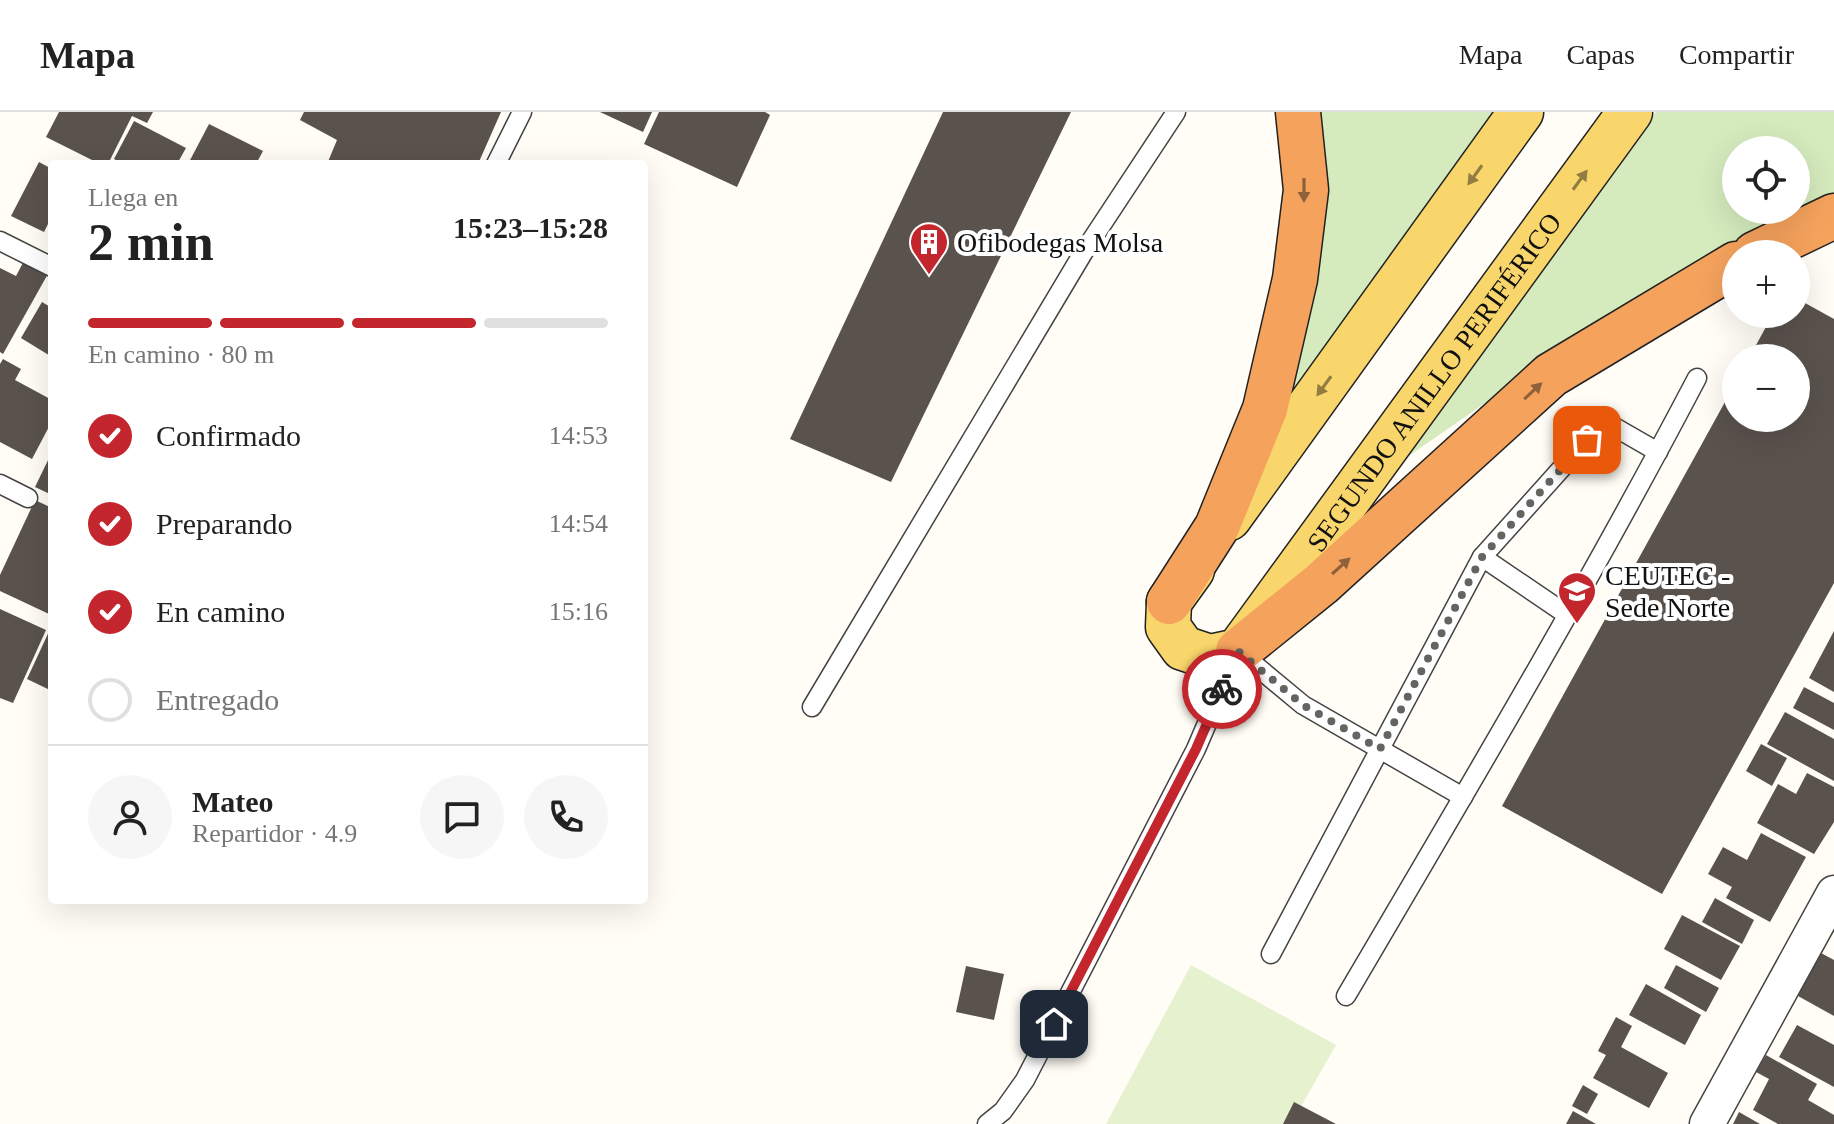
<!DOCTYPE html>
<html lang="es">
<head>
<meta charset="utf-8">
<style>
  :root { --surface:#fff; --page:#f6f6f6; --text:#222; --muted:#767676; --line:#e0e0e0; --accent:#c4262e }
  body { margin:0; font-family:"Times New Roman",serif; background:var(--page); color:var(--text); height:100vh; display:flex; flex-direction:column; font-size:30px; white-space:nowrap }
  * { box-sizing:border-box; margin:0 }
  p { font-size:26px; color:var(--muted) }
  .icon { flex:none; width:44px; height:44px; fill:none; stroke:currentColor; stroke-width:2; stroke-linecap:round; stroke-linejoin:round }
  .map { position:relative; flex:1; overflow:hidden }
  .sheet { position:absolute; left:48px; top:48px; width:600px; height:744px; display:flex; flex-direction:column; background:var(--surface); border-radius:8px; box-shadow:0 8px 32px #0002 }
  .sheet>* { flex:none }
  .controls { position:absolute; left:1722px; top:24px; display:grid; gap:16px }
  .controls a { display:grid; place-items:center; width:88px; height:88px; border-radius:50%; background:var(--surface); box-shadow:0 8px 32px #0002; font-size:40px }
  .pin { position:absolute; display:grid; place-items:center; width:68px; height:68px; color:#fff; margin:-34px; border-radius:16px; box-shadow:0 4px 12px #0006 }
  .courier { position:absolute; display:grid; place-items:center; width:80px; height:80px; margin:-40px; border:6px solid #c4262e; border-radius:50%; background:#fff; color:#222; box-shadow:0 2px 10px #0007 }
  .summary em { font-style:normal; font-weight:700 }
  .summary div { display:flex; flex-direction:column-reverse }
  .summary { display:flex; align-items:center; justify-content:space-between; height:136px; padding:0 40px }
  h1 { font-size:52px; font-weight:700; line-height:60px }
  .bar { display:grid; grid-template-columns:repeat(4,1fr); gap:12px 8px; align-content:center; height:96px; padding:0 40px }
  .bar i { height:10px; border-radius:6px; background:var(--line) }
  .bar .current { background:var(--accent) }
  .bar p { grid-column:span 4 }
  .line { display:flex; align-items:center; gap:20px; padding:0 40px; border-top:2px solid var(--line) }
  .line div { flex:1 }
  .round { display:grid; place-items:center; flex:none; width:84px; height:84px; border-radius:42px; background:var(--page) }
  ol { padding:0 40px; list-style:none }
  li { display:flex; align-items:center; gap:24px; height:88px }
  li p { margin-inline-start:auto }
  li .icon { padding:8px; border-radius:50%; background:var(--accent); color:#fff; stroke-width:4 }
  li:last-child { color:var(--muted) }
  li i { width:44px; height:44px; border:4px solid var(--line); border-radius:50% }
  header { display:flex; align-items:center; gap:48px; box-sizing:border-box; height:112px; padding:0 40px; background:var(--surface); border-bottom:2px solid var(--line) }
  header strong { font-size:38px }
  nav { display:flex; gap:44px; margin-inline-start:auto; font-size:28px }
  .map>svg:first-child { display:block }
  .green { fill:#d5ebbd; fill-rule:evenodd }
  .pitch { fill:#e6f2cf }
  .building { fill:#5a524d }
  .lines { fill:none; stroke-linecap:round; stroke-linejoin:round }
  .lane-casing { stroke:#444; stroke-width:21 }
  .street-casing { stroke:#444; stroke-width:37 }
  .primary-casing { stroke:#222; stroke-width:47 }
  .highway-casing { stroke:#222; stroke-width:47 }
  .lane { stroke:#fff; stroke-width:18 }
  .street { stroke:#fff; stroke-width:34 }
  .primary { stroke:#f9d66b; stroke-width:44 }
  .highway { stroke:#f5a25d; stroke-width:44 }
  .oneway { fill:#917d42 }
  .oneway2 { fill:#8e613b }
  .done { stroke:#646461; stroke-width:8; stroke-dasharray:0 14.4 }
  .route { stroke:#c4262e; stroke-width:10 }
  .labels { text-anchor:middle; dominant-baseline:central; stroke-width:8; stroke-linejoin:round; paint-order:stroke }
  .poi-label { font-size:28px; fill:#111; stroke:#fff; text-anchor:start }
  .street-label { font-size:28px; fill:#111; stroke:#fff }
</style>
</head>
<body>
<header>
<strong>Mapa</strong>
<nav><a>Mapa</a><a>Capas</a><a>Compartir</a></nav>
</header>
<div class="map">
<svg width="1834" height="1012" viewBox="0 0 1834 1012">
  <rect width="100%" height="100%" fill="#fffdf5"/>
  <g class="green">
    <polygon points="1308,0 1498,0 1300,270 1283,283"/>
    <path d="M1656,0H1834V88L1550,246L1400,350ZM1736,38H1796V98H1736Z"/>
  </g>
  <polygon class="pitch" points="1191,853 1336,933 1291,1012 1106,1012"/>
  <g class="building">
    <polygon points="59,0 153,0 147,11 132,4 108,52 90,52 92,48 46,25"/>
    <polygon points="304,0 501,0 478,52 327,52 337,28 300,8"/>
    <polygon points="600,0 652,0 643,20"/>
    <polygon points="659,0 765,0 770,3 737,75 644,32"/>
    <polygon points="943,0 1071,0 891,370 790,327"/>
    <polygon points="134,9 186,36 177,52 123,52 114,47"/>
    <polygon points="209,12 263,39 256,52 188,52"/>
    <polygon points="39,50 52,57 52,104 44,120 11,104"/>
    <polygon points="25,147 49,160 3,242 0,240 0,156 16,164"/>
    <polygon points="1796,186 1834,207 1834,471 1662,782 1502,694 1736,270 1736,306 1796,306 1796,246 1749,246 1773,202 1796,202"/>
    <polygon points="42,190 52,196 52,245 21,226"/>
    <polygon points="3,247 21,257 15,268 52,288 52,309 32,347 0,330 0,252"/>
    <polygon points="52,340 52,383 35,375"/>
    <polygon points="35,388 52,396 52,495 49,502 0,479 0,463"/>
    <polygon points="0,497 46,518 13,591 0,586"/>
    <polygon points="52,513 52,579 27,567"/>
    <polygon points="1834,519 1834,580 1809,566"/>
    <polygon points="1804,575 1834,591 1834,618 1793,596"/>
    <polygon points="1785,600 1834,627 1834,669 1767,632"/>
    <polygon points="1761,632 1787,646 1772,674 1746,659"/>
    <polygon points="1807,661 1834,675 1834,710 1814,742 1757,711 1778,672 1796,682"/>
    <polygon points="1761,721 1806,745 1770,810 1726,786 1732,775 1708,762 1723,735 1747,748"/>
    <polygon points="1715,786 1754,808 1742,832 1702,810"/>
    <polygon points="1682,803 1740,834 1721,868 1664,837"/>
    <polygon points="1821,841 1834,848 1834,904 1798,884"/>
    <polygon points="1676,853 1719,876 1706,900 1664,876"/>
    <polygon points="966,854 1004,862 994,908 956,900"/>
    <polygon points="1646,872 1701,903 1685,933 1629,903"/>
    <polygon points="1616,905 1632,914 1621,935 1668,961 1649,996 1593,966 1606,943 1598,939"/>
    <polygon points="1797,913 1834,933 1834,975 1779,945"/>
    <polygon points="1766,943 1817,972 1808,988 1834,1003 1834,1012 1778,1012 1753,998 1769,967 1756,960"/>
    <polygon points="1583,973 1598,982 1587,1002 1572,994"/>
    <polygon points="1294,990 1336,1012 1283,1012"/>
    <polygon points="1573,999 1596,1012 1566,1012"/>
    <polygon points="1739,1000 1760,1012 1733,1012"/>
  </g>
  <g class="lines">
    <g class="lane-casing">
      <g id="lane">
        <polyline points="496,52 522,0"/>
        <polyline points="0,129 52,155"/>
        <polyline points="0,372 28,386"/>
        <polyline points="1482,445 1566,502"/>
        <polyline points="812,595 1083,141 1176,0"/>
        <polyline points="1271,842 1482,445 1587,328 1611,313 1658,340"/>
        <path d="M1346,884C1466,680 1587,476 1697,266"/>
        <polyline points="987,1012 1003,999 1025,968 1196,637 1238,539 1303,593 1463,685"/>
      </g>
    </g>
    <g class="street-casing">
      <polyline id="street" points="1707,1012 1834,781"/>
    </g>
    <g class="primary-casing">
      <g id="primary">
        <polyline points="1229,406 1521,0"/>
        <path id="s1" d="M1192,458L1169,490L1168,515L1183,536L1210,545L1238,539L1630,0"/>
      </g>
    </g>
    <g class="highway-casing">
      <g id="highway">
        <polyline points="1755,142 1834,104"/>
        <polyline points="1169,490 1217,415 1265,297 1295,167 1306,78 1298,0"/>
        <polyline points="1238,539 1321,472 1551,263 1736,152"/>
      </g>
    </g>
    <use href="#lane" class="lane"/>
    <use href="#street" class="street"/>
    <use href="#primary" class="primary"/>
    <use href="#highway" class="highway"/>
  </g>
  <defs><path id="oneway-solid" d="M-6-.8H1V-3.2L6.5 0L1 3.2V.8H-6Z" transform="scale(2)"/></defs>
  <g class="oneway">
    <use href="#oneway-solid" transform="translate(1475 63) rotate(126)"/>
    <use href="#oneway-solid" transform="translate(1580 68) rotate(-54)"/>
    <use href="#oneway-solid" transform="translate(1324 274) rotate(126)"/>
  </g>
  <g class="oneway2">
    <use href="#oneway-solid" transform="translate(1304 78) rotate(90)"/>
    <use href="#oneway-solid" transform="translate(1533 279) rotate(-43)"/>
    <use href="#oneway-solid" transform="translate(1341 454) rotate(-42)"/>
  </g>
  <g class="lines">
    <polyline class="done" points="1222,577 1238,539 1303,593 1380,637 1482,445 1587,328"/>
    <polyline class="route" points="1054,912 1196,637 1222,577"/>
  </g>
  <defs>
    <g id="building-pin" transform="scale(2)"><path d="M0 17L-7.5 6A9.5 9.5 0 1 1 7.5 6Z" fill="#c4262e" stroke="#fff"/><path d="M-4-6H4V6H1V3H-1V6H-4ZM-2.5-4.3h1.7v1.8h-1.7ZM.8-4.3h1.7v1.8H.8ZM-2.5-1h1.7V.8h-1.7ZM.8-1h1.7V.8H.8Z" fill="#fff"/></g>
    <g id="university-pin" transform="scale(2)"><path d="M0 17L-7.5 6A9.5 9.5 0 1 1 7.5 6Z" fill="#c4262e" stroke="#fff"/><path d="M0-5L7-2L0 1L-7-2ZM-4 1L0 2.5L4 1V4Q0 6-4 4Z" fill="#fff"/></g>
  </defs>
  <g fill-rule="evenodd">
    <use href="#building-pin" x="929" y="130"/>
    <use href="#university-pin" x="1577" y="479"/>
  </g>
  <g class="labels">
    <g class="poi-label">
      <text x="957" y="130">Ofibodegas Molsa</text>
      <text x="1605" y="463">CEUTEC -<tspan x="1605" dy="32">Sede Norte</tspan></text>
    </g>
    <g class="street-label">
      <text stroke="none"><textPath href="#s1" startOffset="480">SEGUNDO ANILLO PERIFÉRICO</textPath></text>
    </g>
  </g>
</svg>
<div class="controls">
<a><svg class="icon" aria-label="locate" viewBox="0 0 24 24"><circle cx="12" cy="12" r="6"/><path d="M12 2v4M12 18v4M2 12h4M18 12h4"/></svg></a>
<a>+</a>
<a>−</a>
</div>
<div class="pin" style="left:1587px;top:328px;background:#ea580c"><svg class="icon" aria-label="bag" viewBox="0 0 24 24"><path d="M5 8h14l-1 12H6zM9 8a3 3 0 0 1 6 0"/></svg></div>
<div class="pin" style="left:1054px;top:912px;background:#1f2937"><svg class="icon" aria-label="home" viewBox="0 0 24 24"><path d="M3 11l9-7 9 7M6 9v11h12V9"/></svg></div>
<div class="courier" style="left:1222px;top:577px"><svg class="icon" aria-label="bike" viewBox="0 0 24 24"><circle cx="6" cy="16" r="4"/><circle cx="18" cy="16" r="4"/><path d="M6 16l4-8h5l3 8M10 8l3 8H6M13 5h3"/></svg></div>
<section class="sheet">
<div class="summary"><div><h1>2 min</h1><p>Llega en</p></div><em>15:23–15:28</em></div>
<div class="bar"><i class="current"></i><i class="current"></i><i class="current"></i><i></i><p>En camino · 80 m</p></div>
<ol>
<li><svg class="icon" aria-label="check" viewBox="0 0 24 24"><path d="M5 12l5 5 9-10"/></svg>Confirmado<p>14:53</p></li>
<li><svg class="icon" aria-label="check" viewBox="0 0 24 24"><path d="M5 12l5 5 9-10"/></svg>Preparando<p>14:54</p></li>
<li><svg class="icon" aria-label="check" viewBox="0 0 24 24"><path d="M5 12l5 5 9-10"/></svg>En camino<p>15:16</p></li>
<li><i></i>Entregado</li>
</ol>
<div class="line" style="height:144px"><a class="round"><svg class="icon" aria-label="person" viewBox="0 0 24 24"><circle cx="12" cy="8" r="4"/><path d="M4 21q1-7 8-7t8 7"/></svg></a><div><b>Mateo</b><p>Repartidor · 4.9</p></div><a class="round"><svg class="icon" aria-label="chat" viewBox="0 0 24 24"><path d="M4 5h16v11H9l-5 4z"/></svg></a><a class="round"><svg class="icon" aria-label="phone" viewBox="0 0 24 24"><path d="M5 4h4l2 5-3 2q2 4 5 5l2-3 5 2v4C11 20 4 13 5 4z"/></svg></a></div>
</section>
</div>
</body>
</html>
